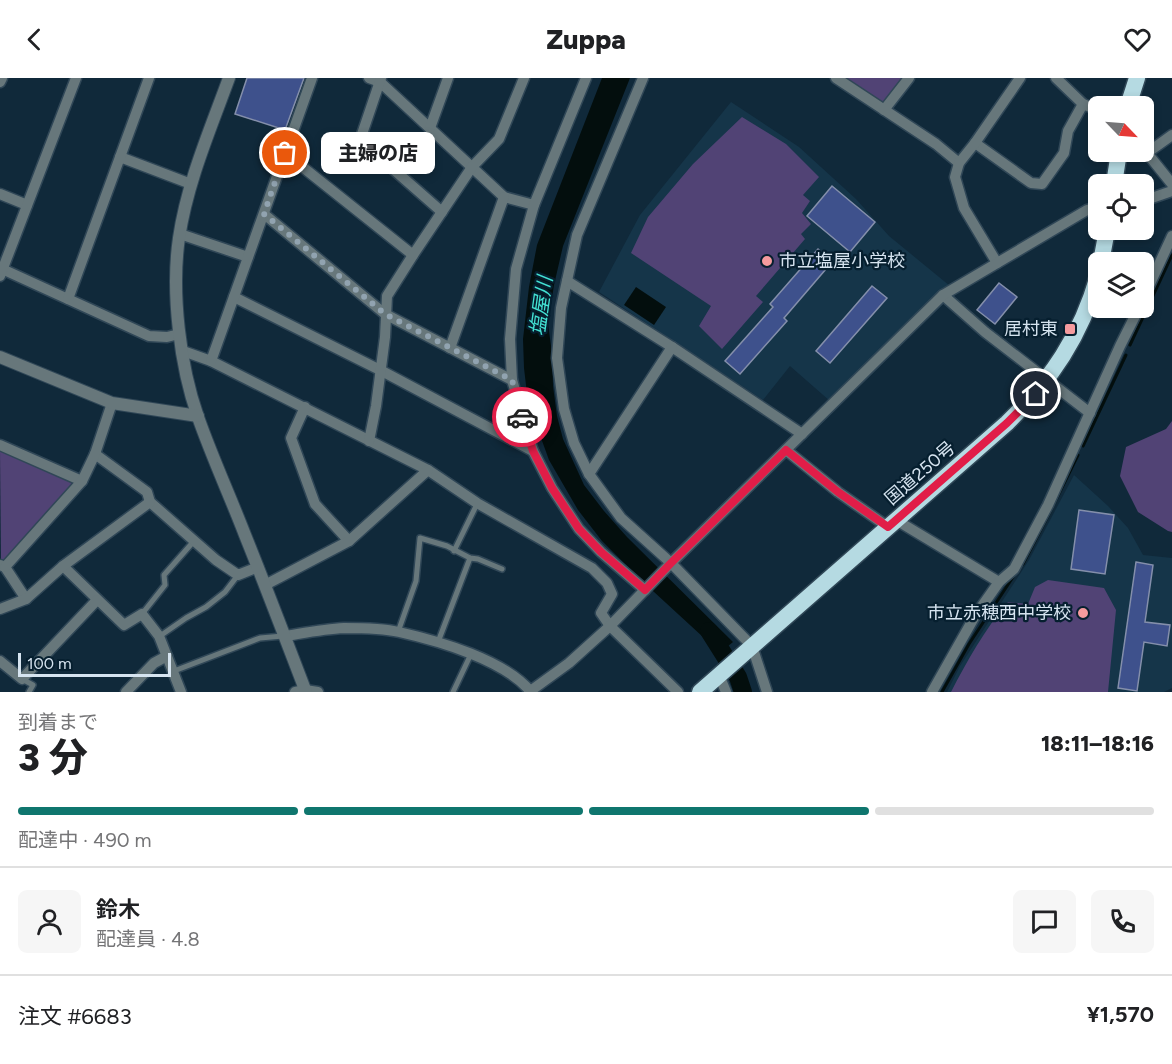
<!DOCTYPE html>
<html lang="ja">
<head>
<meta charset="utf-8">
<style>
  :root { --surface:#fff; --page:#f6f6f6; --text:#202124; --muted:#757577; --line:#e0e0e0; --accent:#0f766e }
  body { margin:0; font-family:Figtree,"Noto Sans JP",sans-serif; background:var(--page); color:var(--text); height:100vh; display:flex; flex-direction:column; font-size:22px; white-space:nowrap }
  * { box-sizing:border-box; margin:0 }
  p { font-size:20px; color:var(--muted) }
  .icon { flex:none; width:33px; height:33px; fill:none; stroke:currentColor; stroke-width:2; stroke-linecap:round; stroke-linejoin:round }
  .map { position:relative; height:614px; overflow:hidden }
  .drawer { display:flex; flex-direction:column; background:var(--surface); flex:1 }
  .drawer>* { flex:none }
  .needle { width:39px; rotate:115deg }
  .buttons { position:absolute; left:1088px; top:18px; display:grid; gap:12px }
  .buttons a { display:grid; place-items:center; width:66px; height:66px; border-radius:9px; background:var(--surface); box-shadow:0 3px 9px #0003; font-size:30px }
  .scale { position:absolute; left:18px; bottom:15px; width:153px; box-sizing:border-box; padding-left:6px; border:3px solid #d6e4f0; border-top:0; font-size:16px; line-height:21px; white-space:nowrap; color:#d6e4f0; -webkit-text-stroke:4px #061f2f; paint-order:stroke }
  .pin { position:absolute; display:grid; place-items:center; width:51px; height:51px; color:#fff; margin:-26px; border:3px solid #fff; border-radius:50%; box-shadow:0 2px 6px #0007 }
  .courier { position:absolute; display:grid; place-items:center; width:60px; height:60px; margin:-30px; border:4px solid #e11d48; border-radius:50%; background:#fff; color:#222; box-shadow:0 2px 8px #0007 }
  .bubble { position:absolute; height:42px; border-radius:9px; background:var(--surface); box-shadow:0 3px 9px #0003; font-size:20px; font-weight:800; line-height:42px; text-align:center }
  .summary em { font-style:normal; font-weight:800 }
  .summary div { display:flex; flex-direction:column-reverse }
  .summary { display:flex; align-items:center; justify-content:space-between; height:102px; padding:0 18px }
  h1 { font-size:39px; font-weight:800; line-height:45px }
  .bar { display:grid; grid-template-columns:repeat(4,1fr); gap:9px 6px; align-content:center; height:72px; padding:0 18px }
  .bar i { height:8px; border-radius:4px; background:var(--line) }
  .bar .current { background:var(--accent) }
  .bar p { grid-column:span 4 }
  .line { display:flex; align-items:center; gap:15px; padding:0 18px; border-top:2px solid var(--line) }
  .line div { flex:1 }
  .round { display:grid; place-items:center; flex:none; width:63px; height:63px; border-radius:9px; background:var(--page) }
  header { display:flex; justify-content:space-between; align-items:center; height:78px; padding:0 18px; background:var(--surface); font-size:27px; font-weight:800 }
  .map>svg:first-child { display:block }
  .built { fill:#153549 }
  .green { fill:#514375 }
  .water { fill:#030e0d }
  .lines { fill:none; stroke-linecap:round; stroke-linejoin:round }
  .stream { stroke:#030e0d; stroke-width:3 }
  .river { stroke:#030e0d; stroke-width:18 }
  .building { fill:#3e518c; stroke:#848fab; stroke-width:1.5 }
  .service-casing { stroke:#304757; stroke-width:8 }
  .minor-casing { stroke:#304757; stroke-width:13 }
  .tertiary-casing { stroke:#304757; stroke-width:14 }
  .trunk-casing { stroke:#304757; stroke-width:19 }
  .service { stroke:#67777b; stroke-width:5 }
  .minor { stroke:#67777b; stroke-width:10 }
  .tertiary { stroke:#67777b; stroke-width:12 }
  .trunk { stroke:#b5dae2; stroke-width:16 }
  .done { stroke:#91a3b0; stroke-width:6; stroke-dasharray:0 10.8 }
  .route { stroke:#e11d48; stroke-width:8 }
  .poi-dot { fill:#f59b9e; stroke:#061f2f; stroke-width:2 }
  .labels { text-anchor:middle; dominant-baseline:central; stroke-width:4.5; stroke-linejoin:round; paint-order:stroke }
  .poi-label { font-size:18px; fill:#d6e4f0; stroke:#061f2f; text-anchor:end }
  .street-label { font-size:18px; fill:#d6e4f0; stroke:#061f2f }
  .water-label { font-size:20px; font-style:italic; fill:#43e1d3; stroke:#061f2f }
</style>
</head>
<body>
<header><svg class="icon" aria-label="back" viewBox="0 0 24 24"><path d="M15 5l-7 7 7 7"/></svg>Zuppa<svg class="icon" aria-label="heart" viewBox="0 0 24 24"><path d="M12 20l-8-8c-3-5 5-10 8-4 3-6 11-1 8 4z"/></svg></header>
<div class="map">
<svg width="1172" height="614" viewBox="0 0 1172 614">
  <rect width="100%" height="100%" fill="#10293a"/>
  <g class="built">
    <polygon points="731,24 799,69 856,121 889,158 950,208 830,323 790,288 763,322 599,214 640,137"/>
    <polygon points="1074,397 1108,428 1128,450 1143,477 1172,480 1172,610 1164,614 947,614 960,588 1029,482"/>
  </g>
  <g class="green">
    <polygon points="839,0 903,0 884,26"/>
    <polygon points="742,39 786,66 819,99 803,117 810,123 802,135 811,146 801,156 805,161 756,218 763,224 722,271 699,248 711,228 631,175 648,139 693,86"/>
    <polygon points="1172,343 1172,454 1168,453 1138,434 1120,398 1126,369 1166,351"/>
    <polygon points="0,372 71,403 72,409 6,482 1,483"/>
    <path d="M1048,502L1104,510L1116,532L1108,614H951C967,583 985,551 1008,524L1028,526L1035,509Z"/>
  </g>
  <g class="water">
    <polygon points="602,0 630,0 563,168 554,207 548,246 552,275 553,308 557,338 563,361 584,407 604,433 627,459 733,564 716,578 703,559 641,502 602,463 578,432 549,382 528,324 524,290 523,261 529,209 537,167"/>
    <polygon points="636,209 666,229 654,247 624,227"/>
  </g>
  <g class="lines">
    <g class="stream">
      <polyline points="1130,267 1172,177"/>
      <polyline points="1083,368 1126,277"/>
      <polyline points="1023,486 1049,436 1078,377"/>
      <polyline points="942,614 969,566 1015,496"/>
    </g>
    <polyline class="river" points="709,553 738,599 743,614"/>
  </g>
  <g class="building">
    <polygon points="247,0 304,0 285,52 235,36"/>
    <polygon points="832,108 875,144 850,174 807,138"/>
    <polygon points="818,171 832,184 784,240 787,243 740,296 725,283 773,229 770,226"/>
    <polygon points="999,205 1017,219 995,246 977,232"/>
    <polygon points="872,208 887,220 830,285 816,273"/>
    <polygon points="1079,432 1114,437 1105,496 1071,491"/>
    <polygon points="1136,484 1153,487 1145,544 1170,547 1167,568 1144,564 1137,613 1118,610"/>
  </g>
  <g class="lines">
    <g class="service-casing">
      <g id="service">
        <polyline points="454,473 477,426"/>
        <polyline points="142,536 165,507 164,497 194,463"/>
        <polyline points="398,554 416,503 420,460 447,468 470,480 478,481 502,491"/>
        <polyline points="160,558 186,540 206,529 225,514 238,497"/>
        <polyline points="438,564 470,480"/>
        <polyline points="174,593 260,560 283,558"/>
        <polyline points="22,601 33,607 29,614"/>
        <polyline points="453,614 471,576"/>
      </g>
    </g>
    <g class="minor-casing">
      <g id="minor">
        <polyline points="369,0 380,4 504,119 534,127"/>
        <polyline points="381,0 360,62 442,134"/>
        <polyline points="586,0 534,127 516,191 510,261 512,302 533,373 552,410 579,451 601,474 645,512"/>
        <polyline points="643,0 577,157 561,230 557,280 564,331 574,365 589,396 621,440 671,485 752,568 767,614"/>
        <polyline points="836,0 936,66 959,85"/>
        <polyline points="1056,0 1083,26 1098,32"/>
        <polyline points="0,4 2,0"/>
        <polyline points="884,32 909,0"/>
        <polyline points="430,50 448,0"/>
        <polyline points="1172,57 1147,75 1172,106"/>
        <polyline points="975,65 1031,105 1042,106 1064,75 1068,53 1083,26"/>
        <polyline points="285,75 413,177"/>
        <polyline points="120,79 191,106"/>
        <polyline points="0,116 27,127"/>
        <polyline points="1143,123 1172,113"/>
        <polyline points="264,136 385,236 512,302"/>
        <polyline points="180,156 248,179"/>
        <polyline points="997,185 964,130 955,99 959,85 975,65 1020,0"/>
        <polyline points="0,190 149,258 167,259 179,256"/>
        <polyline points="0,198 76,0"/>
        <polyline points="567,203 672,269 802,356"/>
        <polyline points="943,217 985,254 1090,335"/>
        <polyline points="234,219 380,292 533,373"/>
        <polyline points="68,221 149,0"/>
        <polyline points="1143,221 1172,158"/>
        <polyline points="450,270 504,119"/>
        <polyline points="183,273 211,283 428,392 477,425 592,490 607,505 612,516 601,535 610,548 678,614"/>
        <polyline points="211,283 312,0"/>
        <polyline points="305,329 291,360 315,426 349,463"/>
        <polyline points="369,363 376,328 385,259 387,218 413,177 472,89 499,61 524,0"/>
        <polyline points="0,367 82,403"/>
        <polyline points="786,372 838,414 888,449"/>
        <polyline points="95,376 147,414 150,424 216,482 238,497 258,489"/>
        <polyline points="589,396 672,269"/>
        <polyline points="896,442 999,504"/>
        <polyline points="0,487 5,489 26,521"/>
        <polyline points="63,488 124,547 142,536 159,558 181,614"/>
        <polyline points="5,489 82,403 95,376 112,325"/>
        <polyline points="265,507 349,463 428,392"/>
        <polyline points="0,531 26,521 63,488 150,424"/>
        <path d="M285,558C304,555 324,551 344,550C362,550 382,550 399,554C439,563 505,582 531,614"/>
        <polyline points="0,583 22,601 97,522"/>
        <polyline points="719,597 726,614"/>
        <polyline points="126,614 154,585 167,578"/>
        <polyline points="295,614 305,612 318,614"/>
        <polyline points="529,614 569,585 610,548 671,485 943,217 1087,132 1098,129"/>
        <polyline points="932,614 975,538 999,504 1014,491 1048,427 1120,268 1139,230"/>
      </g>
    </g>
    <g class="tertiary-casing">
      <g id="tertiary">
        <path d="M229,0C210,52 187,105 179,160C171,214 180,288 198,339C212,379 230,418 245,457C266,509 286,562 306,614"/>
        <polyline points="0,279 112,325 198,338"/>
      </g>
    </g>
    <g class="trunk-casing">
      <g id="trunk">
        <polyline points="1128,28 1137,0"/>
        <polyline points="1114,106 1119,74"/>
        <polyline points="1101,184 1107,152"/>
        <path d="M700,614L1007,345C1051,302 1081,258 1098,198"/>
      </g>
    </g>
    <use href="#service" class="service"/>
    <use href="#minor" class="minor"/>
    <use href="#tertiary" class="tertiary"/>
    <use href="#trunk" class="trunk"/>
  </g>
  <g class="lines">
    <polyline class="done" points="285,75 264,136 385,236 512,302 522,339"/>
    <polyline class="route" points="522,339 533,373 552,410 579,451 601,474 645,512 671,485 786,372 838,414 888,449 1007,345 1036,316"/>
  </g>
  <g class="poi-dot">
    <circle cx="767" cy="183" r="6"/>
    <rect x="1064" y="245" width="12" height="12" rx="3"/>
    <circle cx="1083" cy="535" r="6"/>
  </g>
  <g class="labels">
    <g class="poi-label">
      <text x="779" y="183" text-anchor="start">市立塩屋小学校</text>
      <text x="1058" y="251">居村東</text>
      <text x="1071" y="535">市立赤穂西中学校</text>
    </g>
    <g class="street-label">
      <text transform="translate(920 395) rotate(-41)">国道250号</text>
    </g>
    <g class="water-label">
      <text transform="translate(541 228) rotate(-82)">塩屋川</text>
    </g>
  </g>
</svg>
<div class="buttons">
<a><svg class="needle" viewBox="-14 -14 28 28"><path d="M0-13l5 13h-10z" fill="#e53935"/><path d="M0 13l5-13h-10z" fill="#757577"/></svg></a>
<a><svg class="icon" aria-label="locate" viewBox="0 0 24 24"><circle cx="12" cy="12" r="6"/><path d="M12 2v4M12 18v4M2 12h4M18 12h4"/></svg></a>
<a><svg class="icon" aria-label="layers" viewBox="0 0 24 24"><path d="M12 4l9 5-9 5-9-5zM3 14l9 5 9-5"/></svg></a>
</div>
<div class="scale">100 m</div>
<div class="pin" style="left:285px;top:75px;background:#ea580c"><svg class="icon" aria-label="bag" viewBox="0 0 24 24"><path d="M5 8h14l-1 12H6zM9 8a3 3 0 0 1 6 0"/></svg></div>
<div class="pin" style="left:1036px;top:316px;background:#1f2937"><svg class="icon" aria-label="home" viewBox="0 0 24 24"><path d="M3 11l9-7 9 7M6 9v11h12V9"/></svg></div>
<div class="courier" style="left:522px;top:339px"><svg class="icon" aria-label="car" viewBox="0 0 24 24"><path d="M5 17H2v-5l4-1 3-4h7l3 4 3 1v5h-3M9 17h6M6 11h13"/><circle cx="7" cy="17" r="2"/><circle cx="17" cy="17" r="2"/></svg></div>
<div class="bubble" style="left:321px;top:54px;width:114px">主婦の店</div>
</div>
<section class="drawer">
<div class="summary"><div><h1>3 分</h1><p>到着まで</p></div><em>18:11–18:16</em></div>
<div class="bar"><i class="current"></i><i class="current"></i><i class="current"></i><i></i><p>配達中 · 490 m</p></div>
<div class="line" style="height:108px"><a class="round"><svg class="icon" aria-label="person" viewBox="0 0 24 24"><circle cx="12" cy="8" r="4"/><path d="M4 21q1-7 8-7t8 7"/></svg></a><div><b>鈴木</b><p>配達員 · 4.8</p></div><a class="round"><svg class="icon" aria-label="chat" viewBox="0 0 24 24"><path d="M4 5h16v11H9l-5 4z"/></svg></a><a class="round"><svg class="icon" aria-label="phone" viewBox="0 0 24 24"><path d="M5 4h4l2 5-3 2q2 4 5 5l2-3 5 2v4C11 20 4 13 5 4z"/></svg></a></div>
<div class="line" style="height:78px"><div>注文 #6683</div><b>¥1,570</b></div>
</section>
</body>
</html>
